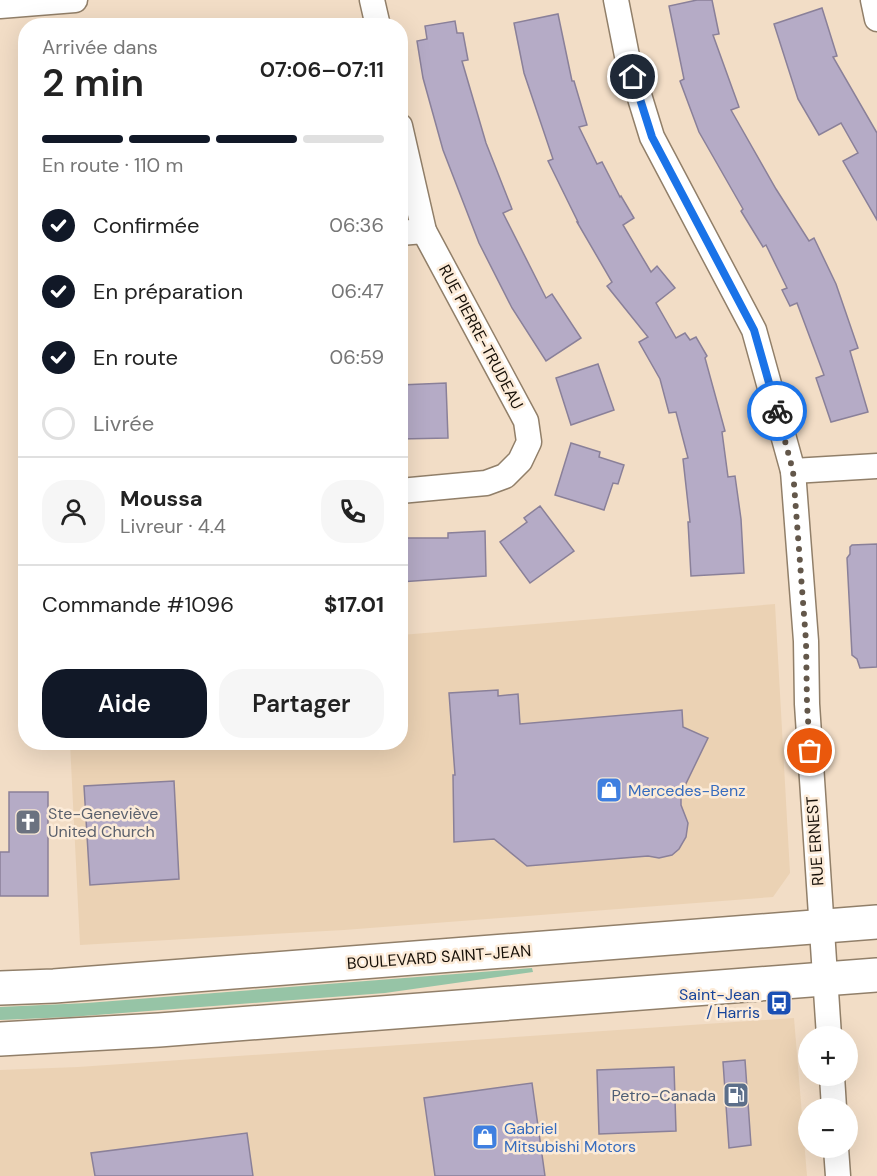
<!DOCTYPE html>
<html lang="fr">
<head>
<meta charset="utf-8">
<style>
  :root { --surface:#fff; --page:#f6f6f6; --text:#222; --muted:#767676; --line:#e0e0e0; --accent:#111827 }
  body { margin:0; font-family:"DM Sans",sans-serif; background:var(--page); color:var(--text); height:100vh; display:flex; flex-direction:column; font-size:22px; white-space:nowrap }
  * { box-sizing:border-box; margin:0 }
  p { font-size:20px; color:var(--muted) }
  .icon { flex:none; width:33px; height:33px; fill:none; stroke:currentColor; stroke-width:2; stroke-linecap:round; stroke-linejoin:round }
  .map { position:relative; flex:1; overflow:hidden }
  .details { position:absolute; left:18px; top:18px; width:390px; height:732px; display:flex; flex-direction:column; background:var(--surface); border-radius:24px; box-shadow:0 6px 24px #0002 }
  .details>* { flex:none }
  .controls { position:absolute; left:798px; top:1026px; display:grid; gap:12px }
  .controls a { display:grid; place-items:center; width:60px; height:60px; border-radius:50%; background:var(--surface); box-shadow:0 6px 24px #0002; font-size:30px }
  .pin { position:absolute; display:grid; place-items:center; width:51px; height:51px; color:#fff; margin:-26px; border:3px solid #fff; border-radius:50%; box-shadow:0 2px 6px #0007 }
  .courier { position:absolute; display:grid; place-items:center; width:60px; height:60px; margin:-30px; border:4px solid #1a73e8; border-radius:50%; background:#fff; color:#222; box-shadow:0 2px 8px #0007 }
  .head em { font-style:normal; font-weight:600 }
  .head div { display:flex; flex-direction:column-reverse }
  .head { display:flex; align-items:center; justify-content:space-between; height:102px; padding:0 24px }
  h1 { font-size:39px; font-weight:600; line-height:45px }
  .bar { display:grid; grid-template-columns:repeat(4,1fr); gap:9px 6px; align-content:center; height:72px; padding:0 24px }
  .bar i { height:8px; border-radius:4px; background:var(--line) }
  .bar .active { background:var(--accent) }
  .bar p { grid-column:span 4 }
  .line { display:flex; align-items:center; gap:15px; padding:0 24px; border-top:2px solid var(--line) }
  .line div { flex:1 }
  .round { display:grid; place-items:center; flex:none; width:63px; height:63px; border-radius:24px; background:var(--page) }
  ol { padding:0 24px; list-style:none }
  li { display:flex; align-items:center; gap:18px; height:66px }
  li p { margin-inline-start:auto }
  li .icon { padding:6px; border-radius:50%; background:var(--accent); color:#fff; stroke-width:4 }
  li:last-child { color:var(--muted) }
  li i { width:33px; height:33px; border:3px solid var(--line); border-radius:50% }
  .button { display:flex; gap:12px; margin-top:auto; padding:12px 24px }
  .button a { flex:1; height:69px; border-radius:24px; background:var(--accent); color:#fff; font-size:24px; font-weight:600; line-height:69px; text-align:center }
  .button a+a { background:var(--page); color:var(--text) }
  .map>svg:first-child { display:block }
  .built { fill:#ebd2b4 }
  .green { fill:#96c4a6 }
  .building { fill:#b5abc6; stroke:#8a8099; stroke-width:1.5 }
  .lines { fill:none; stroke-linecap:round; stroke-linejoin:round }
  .street-casing { stroke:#917f69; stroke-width:27 }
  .secondary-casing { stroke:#917f69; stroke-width:36 }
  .street { stroke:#fff; stroke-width:24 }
  .secondary { stroke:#fff; stroke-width:33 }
  .done { stroke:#63574a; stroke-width:6; stroke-dasharray:0 10.8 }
  .route { stroke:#1a73e8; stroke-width:8 }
  .labels { text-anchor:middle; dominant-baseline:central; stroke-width:5; stroke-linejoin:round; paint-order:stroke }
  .street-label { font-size:16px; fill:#160f07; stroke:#fcebd8 }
  .shop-label { font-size:16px; fill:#366cbe; stroke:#fcebd8; text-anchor:start }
  .worship-label { font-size:16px; fill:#5b616d; stroke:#fcebd8; text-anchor:start }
  .transit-label { font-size:16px; fill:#164399; stroke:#fcebd8; text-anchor:end }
  .service-label { font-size:16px; fill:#4e5e75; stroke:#fcebd8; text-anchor:end }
</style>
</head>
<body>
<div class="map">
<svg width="877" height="1176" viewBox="0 0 877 1176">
  <rect width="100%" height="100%" fill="#f2ddc6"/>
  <g class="built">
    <polygon points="775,604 790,873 773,897 344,930 80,945 70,743 400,742 401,635"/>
    <polygon points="794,1018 807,1176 0,1176 0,1070 78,1067"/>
  </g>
  <polygon class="green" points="532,968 533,972 385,993 70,1017 0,1020 0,1007 87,1003"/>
  <g class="building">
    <polygon points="697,0 712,0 719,34 713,35 739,107 731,110 776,189 809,241 814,238 836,284 858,348 850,351 868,412 831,422 816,378 824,375 797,303 790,306 782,290 787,288 766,245 763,247 741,211 743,209 699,132 680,81 684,79 669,6"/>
    <polygon points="822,8 837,56 833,57 877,133 877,220 843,161 858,153 841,123 819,135 798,99 774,24"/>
    <polygon points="558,14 572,81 574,81 587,125 579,127 597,164 602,162 620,197 621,196 634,218 623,225 651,272 657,266 675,288 656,303 676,338 685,333 690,340 696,337 707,356 705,358 725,431 722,432 728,477 735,476 741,519 744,573 691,576 688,522 690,522 683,459 688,458 676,412 669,413 660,379 639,342 648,337 607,286 612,282 577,222 578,222 548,161 553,159 524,73 514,23"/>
    <polygon points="455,21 457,33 463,33 468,60 462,61 486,143 512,209 503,213 546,298 552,294 581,338 546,361 512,308 479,243 443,150 423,78 417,41 427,39 425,26"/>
    <polygon points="598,364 614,410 571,425 556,378"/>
    <polygon points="446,383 448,438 400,439 400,385"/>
    <polygon points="571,443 600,452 599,457 624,465 618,484 613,483 604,510 555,495"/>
    <polygon points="540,506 574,551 530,583 500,542 527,522 524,518"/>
    <polygon points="485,531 486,576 400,582 400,538 448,538 448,533"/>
    <polygon points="877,544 877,667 860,668 857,659 852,655 847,558 850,554 850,547 852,545"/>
    <polygon points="498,690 498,696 518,694 520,724 682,710 683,727 708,738 681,794 681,805 688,823 686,837 679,849 672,855 659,858 648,856 527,866 494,839 454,842 453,775 455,775 449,693"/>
    <polygon points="174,781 179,879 90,885 84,786"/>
    <polygon points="9,792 48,792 48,896 0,896 0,852 9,852"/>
    <polygon points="745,1060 751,1145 729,1148 723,1062"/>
    <polygon points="674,1067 676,1131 599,1134 597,1070"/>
    <polygon points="532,1083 545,1176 435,1176 424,1098"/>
    <polygon points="247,1133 253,1176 95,1176 91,1153"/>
  </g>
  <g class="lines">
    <g class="street-casing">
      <g id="street">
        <polyline points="372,0 378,26"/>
        <polyline points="616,0 627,56 652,137 754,330 793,471 806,641 807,704 829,1036"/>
        <polyline points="873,0 877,19"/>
        <polyline points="0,6 75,0"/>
        <polyline points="400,126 424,231 526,421 529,442 520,461 505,476 486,483 400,491"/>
        <polyline points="400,233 424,231"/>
        <polyline points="793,471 877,466"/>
        <polyline points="832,1076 834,1108"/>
        <polyline points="836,1148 838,1176"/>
      </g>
    </g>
    <g class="secondary-casing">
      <g id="secondary">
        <polyline points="0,988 54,986 877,922"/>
        <polyline points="0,1039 159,1030 877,975"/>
      </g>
    </g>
    <use href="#street" class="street"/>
    <use href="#secondary" class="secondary"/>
  </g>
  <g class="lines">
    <polyline class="done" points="777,411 793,471 806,641 807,704 810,751"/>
    <polyline class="route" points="633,77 652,137 754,330 777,411"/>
  </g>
  <defs>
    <g id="shop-square" transform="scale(1.35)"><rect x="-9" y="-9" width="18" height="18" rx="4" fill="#3f7fe0" stroke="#fcebd8"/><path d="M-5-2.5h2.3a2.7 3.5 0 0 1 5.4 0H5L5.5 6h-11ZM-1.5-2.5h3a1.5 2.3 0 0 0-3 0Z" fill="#fff"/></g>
    <g id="church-square" transform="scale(1.35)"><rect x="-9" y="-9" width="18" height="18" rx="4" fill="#6b7280" stroke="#fcebd8"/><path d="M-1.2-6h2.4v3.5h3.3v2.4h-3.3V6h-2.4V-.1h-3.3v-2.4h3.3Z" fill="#fff"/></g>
    <g id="bus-square" transform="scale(1.35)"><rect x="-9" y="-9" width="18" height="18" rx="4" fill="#1a4fb4" stroke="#fcebd8"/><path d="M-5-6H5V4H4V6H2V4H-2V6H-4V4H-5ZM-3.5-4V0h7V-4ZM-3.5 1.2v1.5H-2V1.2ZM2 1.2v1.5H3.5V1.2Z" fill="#fff"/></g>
    <g id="fuel-square" transform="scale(1.35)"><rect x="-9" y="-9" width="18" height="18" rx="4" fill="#5c6f8a" stroke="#fcebd8"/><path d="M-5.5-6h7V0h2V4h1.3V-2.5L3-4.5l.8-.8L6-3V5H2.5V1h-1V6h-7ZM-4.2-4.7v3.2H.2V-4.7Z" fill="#fff"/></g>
  </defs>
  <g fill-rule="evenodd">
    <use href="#shop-square" x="609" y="790"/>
    <use href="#church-square" x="28" y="822"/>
    <use href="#bus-square" x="779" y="1003"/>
    <use href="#fuel-square" x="736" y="1095"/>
    <use href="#shop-square" x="485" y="1137"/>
  </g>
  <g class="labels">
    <g class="street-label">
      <text transform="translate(481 337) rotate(62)">RUE PIERRE-TRUDEAU</text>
      <text transform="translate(815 841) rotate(-94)">RUE ERNEST</text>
      <text transform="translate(439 957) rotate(-4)">BOULEVARD SAINT-JEAN</text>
    </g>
    <g class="shop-label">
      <text x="628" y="790">Mercedes-Benz</text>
      <text x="504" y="1128">Gabriel<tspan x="504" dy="18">Mitsubishi Motors</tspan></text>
    </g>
    <g class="worship-label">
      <text x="48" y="813">Ste-Geneviève<tspan x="48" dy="18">United Church</tspan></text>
    </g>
    <g class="transit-label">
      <text x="760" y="994">Saint-Jean<tspan x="760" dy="18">/ Harris</tspan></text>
    </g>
    <g class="service-label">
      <text x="716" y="1095">Petro-Canada</text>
    </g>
  </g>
</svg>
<div class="controls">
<a>+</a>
<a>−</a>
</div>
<div class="pin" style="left:810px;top:751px;background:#ea580c"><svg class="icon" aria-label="bag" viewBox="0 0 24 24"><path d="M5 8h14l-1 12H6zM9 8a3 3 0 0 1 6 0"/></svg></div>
<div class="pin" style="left:633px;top:77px;background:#1f2937"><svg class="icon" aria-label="home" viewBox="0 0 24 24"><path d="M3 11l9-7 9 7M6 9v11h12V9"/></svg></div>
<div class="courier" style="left:777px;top:411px"><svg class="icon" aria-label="bike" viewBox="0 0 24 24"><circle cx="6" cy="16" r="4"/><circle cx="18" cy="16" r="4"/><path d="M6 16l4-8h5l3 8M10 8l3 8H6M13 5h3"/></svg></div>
<section class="details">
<div class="head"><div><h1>2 min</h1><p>Arrivée dans</p></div><em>07:06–07:11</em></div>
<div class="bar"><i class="active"></i><i class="active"></i><i class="active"></i><i></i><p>En route · 110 m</p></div>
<ol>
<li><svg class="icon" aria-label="check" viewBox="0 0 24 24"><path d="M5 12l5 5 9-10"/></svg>Confirmée<p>06:36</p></li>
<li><svg class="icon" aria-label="check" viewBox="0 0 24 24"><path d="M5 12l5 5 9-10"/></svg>En préparation<p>06:47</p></li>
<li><svg class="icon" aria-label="check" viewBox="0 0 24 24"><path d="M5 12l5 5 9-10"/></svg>En route<p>06:59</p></li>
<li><i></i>Livrée</li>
</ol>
<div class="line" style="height:108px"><a class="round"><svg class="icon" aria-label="person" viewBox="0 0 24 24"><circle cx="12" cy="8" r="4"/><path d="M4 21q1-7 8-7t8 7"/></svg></a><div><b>Moussa</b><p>Livreur · 4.4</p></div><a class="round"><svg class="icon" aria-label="phone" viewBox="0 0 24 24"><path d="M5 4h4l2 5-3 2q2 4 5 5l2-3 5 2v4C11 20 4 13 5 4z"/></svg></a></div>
<div class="line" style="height:78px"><div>Commande #1096</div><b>$17.01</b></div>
<div class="button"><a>Aide</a><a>Partager</a></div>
</section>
</div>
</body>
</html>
